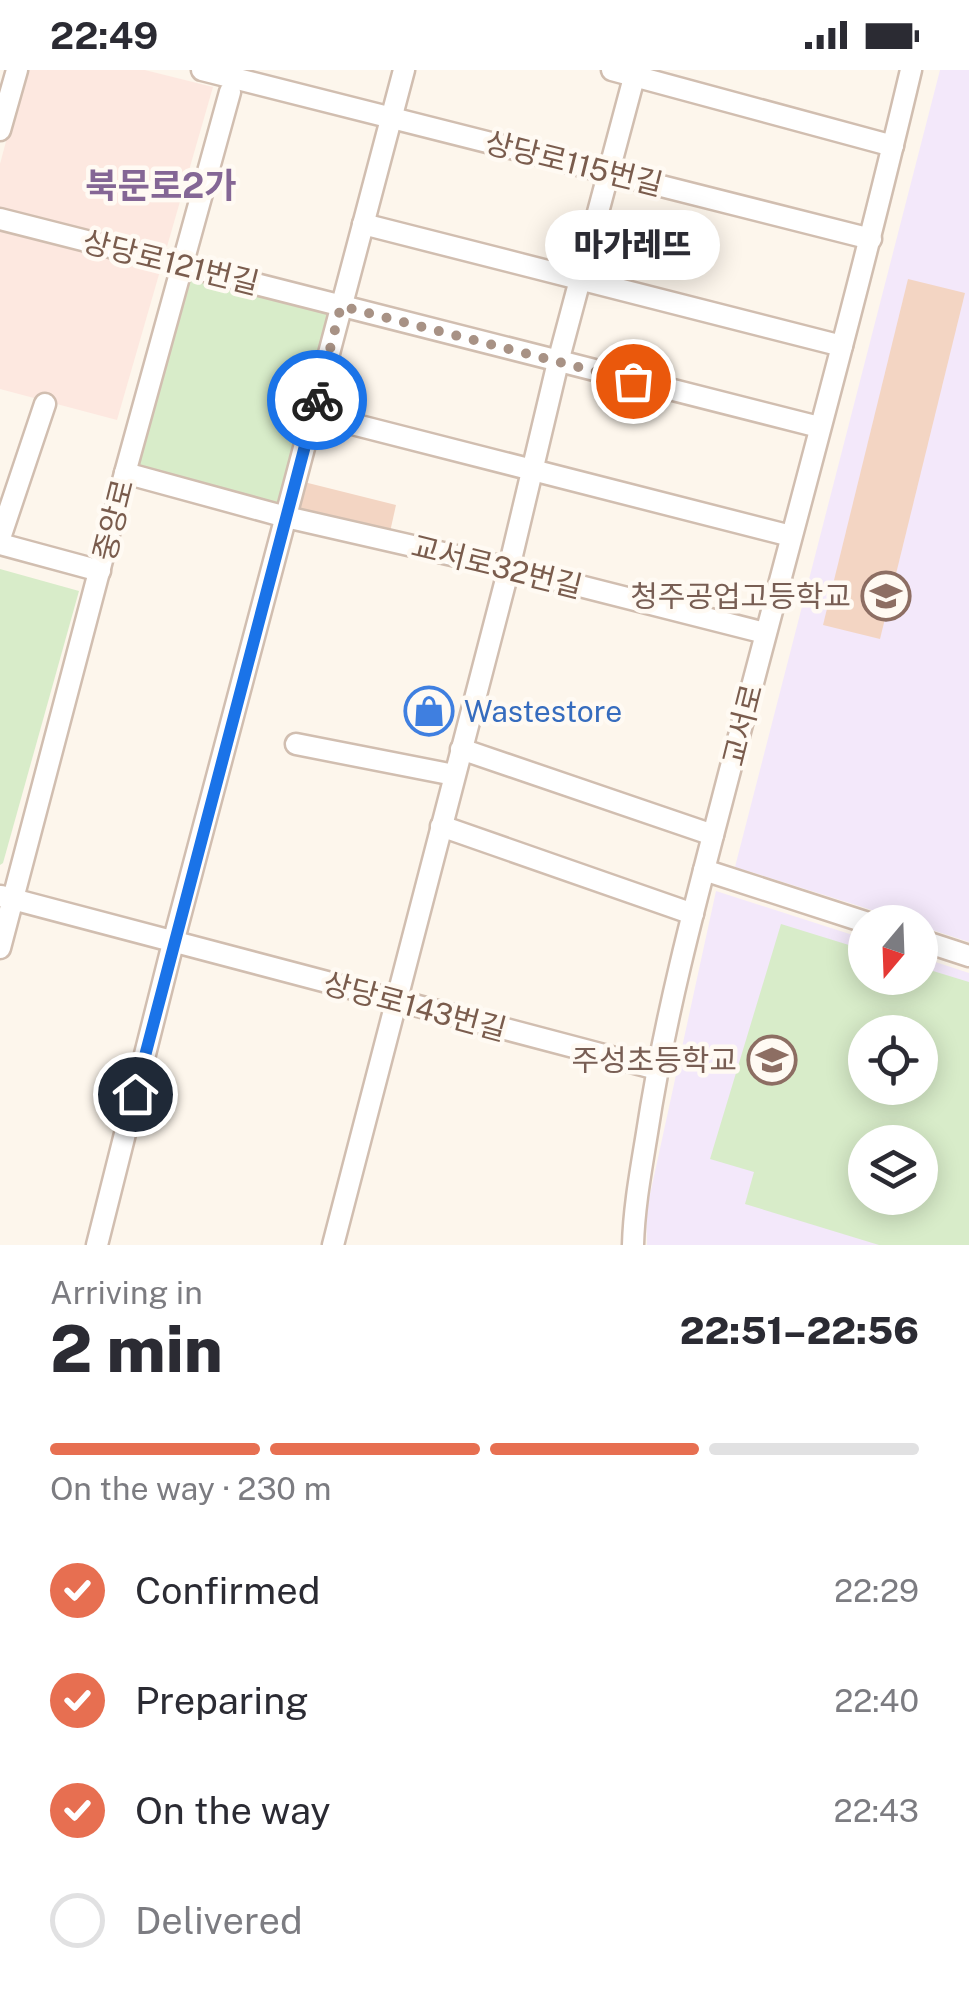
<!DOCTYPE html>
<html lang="en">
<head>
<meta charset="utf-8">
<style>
  :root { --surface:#fff; --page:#f2f2f3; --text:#2b2b33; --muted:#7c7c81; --line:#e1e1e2; --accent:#e76f51 }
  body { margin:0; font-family:"Public Sans","Noto Sans KR",sans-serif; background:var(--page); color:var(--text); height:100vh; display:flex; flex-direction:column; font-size:38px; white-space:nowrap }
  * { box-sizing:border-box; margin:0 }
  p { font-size:32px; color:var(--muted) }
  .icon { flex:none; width:55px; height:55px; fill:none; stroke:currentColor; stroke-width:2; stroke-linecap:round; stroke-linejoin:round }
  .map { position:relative; height:1175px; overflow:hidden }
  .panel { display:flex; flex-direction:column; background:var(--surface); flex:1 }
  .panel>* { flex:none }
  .needle { width:65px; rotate:199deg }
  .buttons { position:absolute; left:848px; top:835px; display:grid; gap:20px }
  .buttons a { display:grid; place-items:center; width:90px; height:90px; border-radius:50%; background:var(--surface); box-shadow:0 5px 25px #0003; font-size:50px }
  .pin { position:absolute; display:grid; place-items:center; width:85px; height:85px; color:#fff; margin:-42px; border:5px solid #fff; border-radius:50%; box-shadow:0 2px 10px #0007 }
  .courier { position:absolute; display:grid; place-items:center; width:100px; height:100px; margin:-50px; border:8px solid #1a73e8; border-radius:50%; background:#fff; color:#222; box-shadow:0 2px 12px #0007 }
  .bubble { position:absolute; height:70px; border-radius:35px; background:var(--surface); box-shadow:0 5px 25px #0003; font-size:32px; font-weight:800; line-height:70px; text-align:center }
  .head em { font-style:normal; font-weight:800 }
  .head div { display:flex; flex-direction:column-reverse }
  .head { display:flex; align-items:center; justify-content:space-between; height:170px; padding:0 50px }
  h1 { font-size:65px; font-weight:800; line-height:75px }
  .bar { display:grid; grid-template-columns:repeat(4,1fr); gap:15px 10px; align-content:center; height:120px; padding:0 50px }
  .bar i { height:12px; border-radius:8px; background:var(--line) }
  .bar .current { background:var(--accent) }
  .bar p { grid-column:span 4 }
  ol { padding:0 50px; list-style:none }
  li { display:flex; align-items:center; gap:30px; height:110px }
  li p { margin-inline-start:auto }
  li .icon { padding:10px; border-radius:50%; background:var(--accent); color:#fff; stroke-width:4 }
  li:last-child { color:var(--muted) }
  li i { width:55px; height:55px; border:5px solid var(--line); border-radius:50% }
  .status { display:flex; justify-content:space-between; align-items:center; height:70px; padding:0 50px; background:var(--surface); direction:ltr }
  .status svg { height:28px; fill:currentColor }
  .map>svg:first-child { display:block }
  .commercial { fill:#fde8e0 }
  .education { fill:#f3e8fa; fill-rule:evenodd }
  .green { fill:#d8ecc9; fill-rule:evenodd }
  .building { fill:#f3d5c3 }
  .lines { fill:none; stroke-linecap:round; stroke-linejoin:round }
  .minor-casing { stroke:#d1beb0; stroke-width:25 }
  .minor { stroke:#fff; stroke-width:20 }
  .done { stroke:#a89285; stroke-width:10; stroke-dasharray:0 18 }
  .route { stroke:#1a73e8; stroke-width:12 }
  .labels { text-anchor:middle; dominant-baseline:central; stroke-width:9; stroke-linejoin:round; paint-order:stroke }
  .street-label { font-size:30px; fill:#7a5c4d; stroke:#fffaf3 }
  .education-label { font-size:30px; fill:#785e54; stroke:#fffaf3; text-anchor:end }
  .shop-label { font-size:30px; fill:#366cbe; stroke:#fffaf3; text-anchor:start }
  .quarter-label { font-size:35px; font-weight:bold; fill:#846695; stroke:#fffaf3 }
</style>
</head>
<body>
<div class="status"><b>22:49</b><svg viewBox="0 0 49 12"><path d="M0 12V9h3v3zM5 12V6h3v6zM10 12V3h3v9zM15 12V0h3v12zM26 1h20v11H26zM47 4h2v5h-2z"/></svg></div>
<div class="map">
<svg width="969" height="1175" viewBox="0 0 969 1175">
  <rect width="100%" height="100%" fill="#fdf6ec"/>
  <polygon class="commercial" points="25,0 145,0 213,17 117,350 0,319 0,94"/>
  <g class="education">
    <polygon points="940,0 969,0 969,872 920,856 920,852 910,852 735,797"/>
    <path d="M716,821L865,869V908H920V887L969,903V1175H647L646,1143ZM865,962H920V1018H865ZM865,1072H920V1128H865Z"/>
  </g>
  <g class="green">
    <polygon points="194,206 335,239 283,441 147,403 133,388 176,223"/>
    <polygon points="0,499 79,521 3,793 0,795"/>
    <path d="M781,854L865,880V908H920V897L969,912V1175H879L745,1134L754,1102L710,1089ZM920,962V1018H865V962ZM920,1072V1128H865V1072Z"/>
  </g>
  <g class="building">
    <polygon points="908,209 965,223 880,569 823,555"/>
    <polygon points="304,412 396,435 390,462 296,439"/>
  </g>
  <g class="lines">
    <g class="minor-casing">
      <g id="minor">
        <polyline points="202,0 871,169"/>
        <polyline points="612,0 893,76"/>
        <polyline points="0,60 17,0"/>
        <polyline points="0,149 819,357"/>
        <polyline points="363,154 842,276"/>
        <polyline points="313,344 791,466"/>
        <polyline points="125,403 286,447 509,498 765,563"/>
        <polyline points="0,468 45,334"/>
        <polyline points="0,474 100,501"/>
        <polyline points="296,674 454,705"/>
        <polyline points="461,679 713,765"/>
        <polyline points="441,756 693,844"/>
        <polyline points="704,800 865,852"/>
        <polyline points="1,826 657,999"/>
        <polyline points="920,870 969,886"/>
        <polyline points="0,878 125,403 230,22"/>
        <polyline points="97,1175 173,873 404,0"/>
        <polyline points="333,1175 509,498 558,292 636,0"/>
        <path d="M633,1175C634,1137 641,1100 647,1063C664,951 693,841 722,731C785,488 853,245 911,0"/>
      </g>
    </g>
    <use href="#minor" class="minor"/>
  </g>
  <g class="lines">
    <polyline class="done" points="317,330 341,236 633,311"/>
    <polyline class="route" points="135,1024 317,330"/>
  </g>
  <defs>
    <g id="school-ring" transform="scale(2.5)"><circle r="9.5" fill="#fffaf3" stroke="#8d6e63" stroke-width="1.5"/><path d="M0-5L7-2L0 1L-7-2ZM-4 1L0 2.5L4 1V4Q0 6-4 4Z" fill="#8d6e63"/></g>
    <g id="shop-ring" transform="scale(2.5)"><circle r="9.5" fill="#fffaf3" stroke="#3f7fe0" stroke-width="1.5"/><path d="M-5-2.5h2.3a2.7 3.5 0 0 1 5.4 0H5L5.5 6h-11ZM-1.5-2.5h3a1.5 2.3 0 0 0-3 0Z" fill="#3f7fe0"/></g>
  </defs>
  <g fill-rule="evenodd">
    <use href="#school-ring" x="886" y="526"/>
    <use href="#shop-ring" x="429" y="641"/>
    <use href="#school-ring" x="772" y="990"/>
  </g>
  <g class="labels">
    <g class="street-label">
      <text transform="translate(574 93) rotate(14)">상당로115번길</text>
      <text transform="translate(171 192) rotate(14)">상당로121번길</text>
      <text transform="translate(113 450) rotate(-76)">중앙로</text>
      <text transform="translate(497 496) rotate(14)">교서로32번길</text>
      <text transform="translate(742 655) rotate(-76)">교서로</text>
      <text transform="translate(415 936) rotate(15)">상당로143번길</text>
    </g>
    <g class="education-label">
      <text x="851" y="526">청주공업고등학교</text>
      <text x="737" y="990">주성초등학교</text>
    </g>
    <g class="shop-label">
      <text x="464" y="641">Wastestore</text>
    </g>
    <g class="quarter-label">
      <text x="161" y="115">북문로2가</text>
    </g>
  </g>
</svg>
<div class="buttons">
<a><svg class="needle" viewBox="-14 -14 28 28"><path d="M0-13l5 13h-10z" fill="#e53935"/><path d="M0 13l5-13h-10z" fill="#7c7c81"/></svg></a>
<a><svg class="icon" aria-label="locate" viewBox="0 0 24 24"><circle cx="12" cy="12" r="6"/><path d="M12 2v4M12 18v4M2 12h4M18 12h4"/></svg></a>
<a><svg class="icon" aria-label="layers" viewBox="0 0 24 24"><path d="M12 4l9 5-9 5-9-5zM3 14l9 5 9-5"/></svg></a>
</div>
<div class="pin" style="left:633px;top:311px;background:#ea580c"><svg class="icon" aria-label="bag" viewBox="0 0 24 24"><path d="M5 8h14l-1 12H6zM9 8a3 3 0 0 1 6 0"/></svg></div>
<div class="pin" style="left:135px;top:1024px;background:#1f2937"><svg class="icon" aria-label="home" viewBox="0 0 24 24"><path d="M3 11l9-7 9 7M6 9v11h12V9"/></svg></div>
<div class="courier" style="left:317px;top:330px"><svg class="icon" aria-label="bike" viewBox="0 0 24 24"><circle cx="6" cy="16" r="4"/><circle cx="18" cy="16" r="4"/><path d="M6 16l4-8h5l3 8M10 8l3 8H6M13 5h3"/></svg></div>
<div class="bubble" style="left:545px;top:140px;width:175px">마가레뜨</div>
</div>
<section class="panel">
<div class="head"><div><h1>2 min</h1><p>Arriving in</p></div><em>22:51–22:56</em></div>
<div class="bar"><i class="current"></i><i class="current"></i><i class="current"></i><i></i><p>On the way · 230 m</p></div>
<ol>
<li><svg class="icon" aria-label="check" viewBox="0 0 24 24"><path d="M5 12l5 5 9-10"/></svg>Confirmed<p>22:29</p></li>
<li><svg class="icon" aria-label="check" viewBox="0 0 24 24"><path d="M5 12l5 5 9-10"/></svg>Preparing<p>22:40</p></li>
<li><svg class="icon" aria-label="check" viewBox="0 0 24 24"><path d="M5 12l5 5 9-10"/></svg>On the way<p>22:43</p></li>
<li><i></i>Delivered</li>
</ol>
</section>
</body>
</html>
